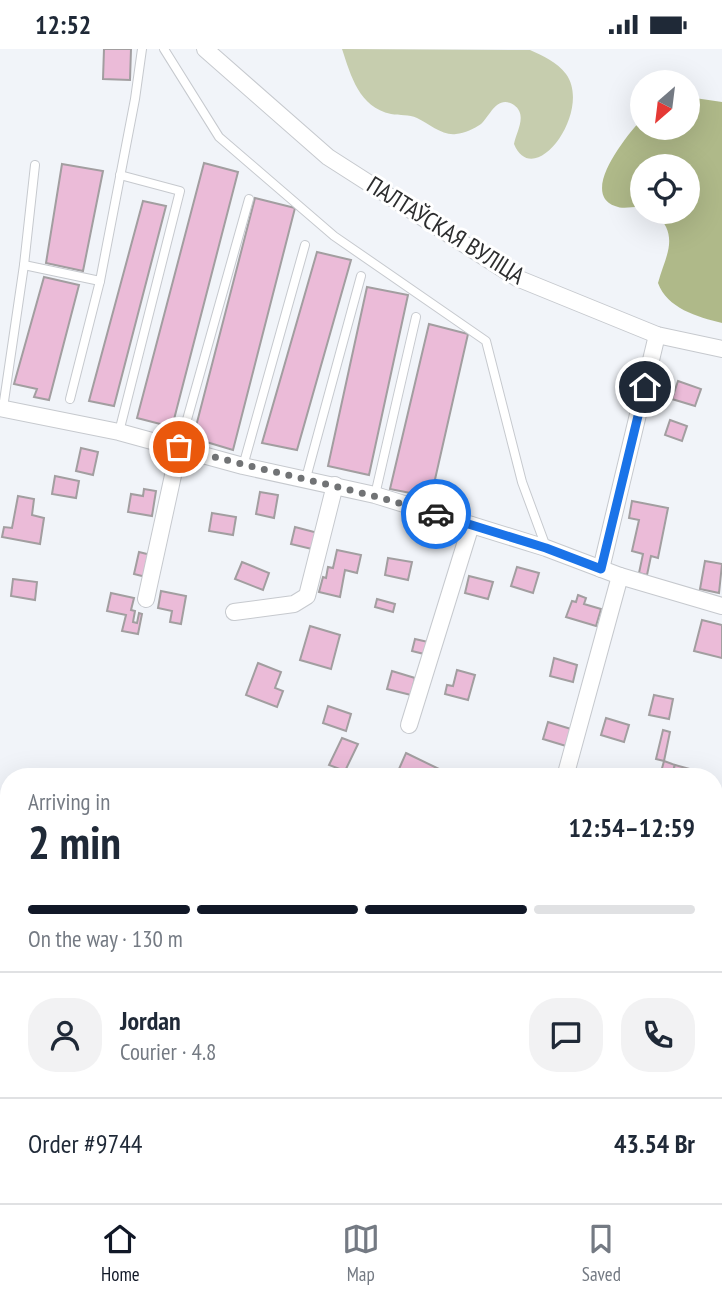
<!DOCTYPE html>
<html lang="en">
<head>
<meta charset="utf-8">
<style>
  :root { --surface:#fff; --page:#f2f2f3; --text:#1f2937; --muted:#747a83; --line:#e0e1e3; --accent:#111827 }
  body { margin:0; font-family:"PT Sans Narrow",sans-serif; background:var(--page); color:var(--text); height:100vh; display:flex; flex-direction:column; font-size:26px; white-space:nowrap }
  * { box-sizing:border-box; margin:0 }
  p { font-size:23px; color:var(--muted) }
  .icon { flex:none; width:38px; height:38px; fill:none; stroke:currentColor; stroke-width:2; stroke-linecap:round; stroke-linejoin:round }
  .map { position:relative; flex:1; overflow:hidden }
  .drawer { position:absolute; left:0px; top:719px; width:723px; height:436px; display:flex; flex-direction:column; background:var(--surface); border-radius:28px 28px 0 0; box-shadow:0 7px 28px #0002 }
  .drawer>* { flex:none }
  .needle { width:46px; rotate:208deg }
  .controls { position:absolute; left:630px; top:21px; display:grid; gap:14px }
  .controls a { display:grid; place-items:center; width:70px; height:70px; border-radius:50%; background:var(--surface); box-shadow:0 7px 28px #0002; font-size:35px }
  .pin { position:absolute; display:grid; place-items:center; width:60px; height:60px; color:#fff; margin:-30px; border:4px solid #fff; border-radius:50%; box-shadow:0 2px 7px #0007 }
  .courier { position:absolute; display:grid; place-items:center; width:70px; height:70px; margin:-35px; border:5px solid #1a73e8; border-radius:50%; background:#fff; color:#222; box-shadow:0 2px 9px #0007 }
  .overview em { font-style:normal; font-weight:700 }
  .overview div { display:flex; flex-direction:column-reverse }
  .overview { display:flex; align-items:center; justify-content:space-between; height:119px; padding:0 28px }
  h1 { font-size:46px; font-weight:700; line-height:52px }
  .bar { display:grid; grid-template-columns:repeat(4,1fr); gap:10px 7px; align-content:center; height:84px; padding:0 28px }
  .bar i { height:9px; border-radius:5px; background:var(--line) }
  .bar .current { background:var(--accent) }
  .bar p { grid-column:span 4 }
  .line { display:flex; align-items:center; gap:18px; padding:0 28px; border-top:2px solid var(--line) }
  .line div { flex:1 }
  .round { display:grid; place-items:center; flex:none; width:74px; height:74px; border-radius:28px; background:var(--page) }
  .status { display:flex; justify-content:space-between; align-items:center; height:49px; padding:0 35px; background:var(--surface); direction:ltr }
  .status svg { height:19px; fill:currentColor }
  .tab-bar { display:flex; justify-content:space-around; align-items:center; height:98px; border-top:2px solid var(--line); background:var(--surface); font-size:19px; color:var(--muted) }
  .tab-bar a { display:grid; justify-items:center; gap:4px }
  .tab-bar .current { color:var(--accent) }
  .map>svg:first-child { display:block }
  .green { fill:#c6cdae }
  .forest { fill:#afb989 }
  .building { fill:#ebbbd8; stroke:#a29ea0; stroke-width:2 }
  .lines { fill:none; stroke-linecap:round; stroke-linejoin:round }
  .service-casing { stroke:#c6c9ce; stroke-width:10 }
  .minor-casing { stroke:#c6c9ce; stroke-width:18 }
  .service { stroke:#fff; stroke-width:8 }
  .minor { stroke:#fff; stroke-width:16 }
  .done { stroke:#717375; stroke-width:7; stroke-dasharray:0 12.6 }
  .route { stroke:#1a73e8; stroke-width:9 }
  .labels { text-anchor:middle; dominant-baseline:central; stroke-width:6; stroke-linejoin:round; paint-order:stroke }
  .street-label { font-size:24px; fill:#2c2d2e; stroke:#fff }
</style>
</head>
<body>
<div class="status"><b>12:52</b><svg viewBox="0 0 49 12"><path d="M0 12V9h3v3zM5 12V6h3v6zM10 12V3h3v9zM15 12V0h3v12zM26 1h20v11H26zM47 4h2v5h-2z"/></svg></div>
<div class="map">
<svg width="722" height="1154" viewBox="0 0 722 1154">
  <rect width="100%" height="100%" fill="#f1f4f9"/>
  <g class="green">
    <path d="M342,0L530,1C543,7 557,13 566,25C593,62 534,143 514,95C516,83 528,66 514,56C497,45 490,67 481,75C474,80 465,84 456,85C443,87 429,75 417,69C409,65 400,67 391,65C359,58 351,27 342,0Z"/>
    <polygon points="0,772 9,773 9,847 0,840"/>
  </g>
  <path class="forest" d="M688,48L722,53V274C697,268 667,259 658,234C666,205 680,188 655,163H688V117H642V158C633,157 624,161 615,157C579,144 628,85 642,70V79H688Z"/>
  <g class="building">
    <polygon points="104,0 131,0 130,31 103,30"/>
    <polygon points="204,114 238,123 172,378 137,369"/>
    <polygon points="62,115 103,122 83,222 46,214"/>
    <polygon points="255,149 295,159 233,401 193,389"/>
    <polygon points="143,152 166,157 114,357 89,352"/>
    <polygon points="317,203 351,211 297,401 262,394"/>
    <polygon points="44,228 79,236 49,351 34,348 37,340 14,335"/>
    <polygon points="367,238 408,246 369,426 328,417"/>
    <polygon points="429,275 468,285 431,448 390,440"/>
    <polygon points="678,332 701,340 695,357 672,350"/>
    <polygon points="670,371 687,377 682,392 665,386"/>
    <polygon points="81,399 98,403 93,426 76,422"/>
    <polygon points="55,427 79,432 76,449 52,445"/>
    <polygon points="144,440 156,442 152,467 128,463 131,445 143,447"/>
    <polygon points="260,443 278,446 274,469 256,465"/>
    <polygon points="18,447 34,450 32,466 44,469 40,495 2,488 4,478 12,479"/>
    <polygon points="632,452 668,459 658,509 651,507 647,526 639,524 643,505 632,502 639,471 629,469"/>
    <polygon points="212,464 236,468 233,486 209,482"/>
    <polygon points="295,478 318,484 316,501 291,495"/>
    <polygon points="337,501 361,506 357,524 345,521 340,548 319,543 323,528 326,529 328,518 333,519"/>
    <polygon points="139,503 151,506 146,528 134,525"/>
    <polygon points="388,509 412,513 408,531 385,526"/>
    <polygon points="705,512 722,515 719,544 700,540"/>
    <polygon points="242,513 269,524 263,541 235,530"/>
    <polygon points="517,518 539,524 533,544 511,537"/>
    <polygon points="469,527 493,533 488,550 465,544"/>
    <polygon points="13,530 37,533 35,551 11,547"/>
    <polygon points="161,542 186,547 181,575 170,573 172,562 158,559"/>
    <polygon points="111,544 134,549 131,561 135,562 133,573 137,574 139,564 142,565 138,585 122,582 126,566 107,562"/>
    <polygon points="578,546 586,549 584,555 601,560 596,577 566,568 572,552 576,553"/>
    <polygon points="377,550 395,555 393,563 375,558"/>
    <polygon points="702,571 722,576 722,609 694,602"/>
    <polygon points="310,577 340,586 331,620 300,611"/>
    <polygon points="415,590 428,593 424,605 412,602"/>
    <polygon points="554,609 577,616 573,633 550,627"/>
    <polygon points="258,614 281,623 275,639 283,642 277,658 246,646"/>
    <polygon points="457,621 475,626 468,651 445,645 447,636 453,637"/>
    <polygon points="392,622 415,629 411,646 387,640"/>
    <polygon points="654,646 673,650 669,670 649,666"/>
    <polygon points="328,657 351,665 346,682 323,674"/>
    <polygon points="606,669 629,676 624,693 601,686"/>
    <polygon points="548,673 571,680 566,697 543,690"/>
    <polygon points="663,681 670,683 664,712 656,710"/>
    <polygon points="342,689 358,695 345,722 329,716"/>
    <polygon points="406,704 439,720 434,728 415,728 399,720"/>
    <polygon points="664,712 675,716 671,726 661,723"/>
    <polygon points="675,716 697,722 696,728 671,728"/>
  </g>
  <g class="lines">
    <g class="service-casing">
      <g id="service">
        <polyline points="164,0 219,88 334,187 486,292 522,433 546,498"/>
        <polyline points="24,216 100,232 135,50 142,0"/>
        <polyline points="70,350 100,232"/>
        <polyline points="3,359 24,216 35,116"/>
        <polyline points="119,383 180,142 120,126"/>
        <polyline points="179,399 249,150"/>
        <polyline points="243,417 305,196"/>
        <polyline points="306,429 361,227"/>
        <polyline points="375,446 416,268"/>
      </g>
    </g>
    <g class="minor-casing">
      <g id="minor">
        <polyline points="205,0 328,108 517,229 657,286 722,300"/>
        <polyline points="0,359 119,383 243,417 375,446 546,499 620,527 722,557"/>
        <polyline points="601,520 657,286"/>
        <polyline points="146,550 179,399"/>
        <polyline points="234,563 294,555 307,547 335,436"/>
        <polyline points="409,676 471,476"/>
        <polyline points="565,728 620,527"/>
        <polyline points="715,792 722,755"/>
      </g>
    </g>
    <use href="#service" class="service"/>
    <use href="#minor" class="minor"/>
  </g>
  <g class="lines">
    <path class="done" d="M179,398C264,423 351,438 436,465"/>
    <polyline class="route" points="436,465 546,499 601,520 645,338"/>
  </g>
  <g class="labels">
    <g class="street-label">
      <text transform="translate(446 181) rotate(32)">ПАЛТАЎСКАЯ ВУЛІЦА</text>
    </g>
  </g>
</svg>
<div class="controls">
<a><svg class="needle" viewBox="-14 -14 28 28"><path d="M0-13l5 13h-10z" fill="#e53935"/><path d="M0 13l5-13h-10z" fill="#747a83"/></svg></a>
<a><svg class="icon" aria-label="locate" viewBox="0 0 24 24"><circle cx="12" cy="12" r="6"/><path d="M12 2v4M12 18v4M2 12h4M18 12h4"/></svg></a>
</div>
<div class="pin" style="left:179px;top:398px;background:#ea580c"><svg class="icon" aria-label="bag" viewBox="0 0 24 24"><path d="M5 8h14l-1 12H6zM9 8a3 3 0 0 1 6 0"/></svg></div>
<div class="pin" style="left:645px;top:338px;background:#1f2937"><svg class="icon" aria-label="home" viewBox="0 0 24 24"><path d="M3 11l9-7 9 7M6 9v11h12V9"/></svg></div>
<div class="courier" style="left:436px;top:465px"><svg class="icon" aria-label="car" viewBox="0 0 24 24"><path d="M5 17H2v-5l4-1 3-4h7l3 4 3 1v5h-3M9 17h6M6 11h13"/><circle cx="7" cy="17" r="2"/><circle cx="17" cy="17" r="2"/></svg></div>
<section class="drawer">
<div class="overview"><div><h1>2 min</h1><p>Arriving in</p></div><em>12:54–12:59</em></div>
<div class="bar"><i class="current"></i><i class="current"></i><i class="current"></i><i></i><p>On the way · 130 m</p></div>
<div class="line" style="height:126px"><a class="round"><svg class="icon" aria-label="person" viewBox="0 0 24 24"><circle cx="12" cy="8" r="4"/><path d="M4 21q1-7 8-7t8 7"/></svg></a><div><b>Jordan</b><p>Courier · 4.8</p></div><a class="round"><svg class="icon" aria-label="chat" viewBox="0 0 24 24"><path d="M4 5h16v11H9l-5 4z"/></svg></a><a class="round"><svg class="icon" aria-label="phone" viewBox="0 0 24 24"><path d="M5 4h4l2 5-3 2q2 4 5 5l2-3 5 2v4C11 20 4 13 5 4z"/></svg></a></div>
<div class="line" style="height:91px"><div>Order #9744</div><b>43.54 Br</b></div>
</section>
</div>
<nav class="tab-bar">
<a class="current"><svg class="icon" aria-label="home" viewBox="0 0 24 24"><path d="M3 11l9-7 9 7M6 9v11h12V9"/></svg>Home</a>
<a><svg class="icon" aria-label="map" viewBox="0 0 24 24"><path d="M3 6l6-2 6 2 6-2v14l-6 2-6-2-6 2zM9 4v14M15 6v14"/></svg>Map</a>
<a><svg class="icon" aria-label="saved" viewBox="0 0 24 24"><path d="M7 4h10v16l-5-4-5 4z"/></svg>Saved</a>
</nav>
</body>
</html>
